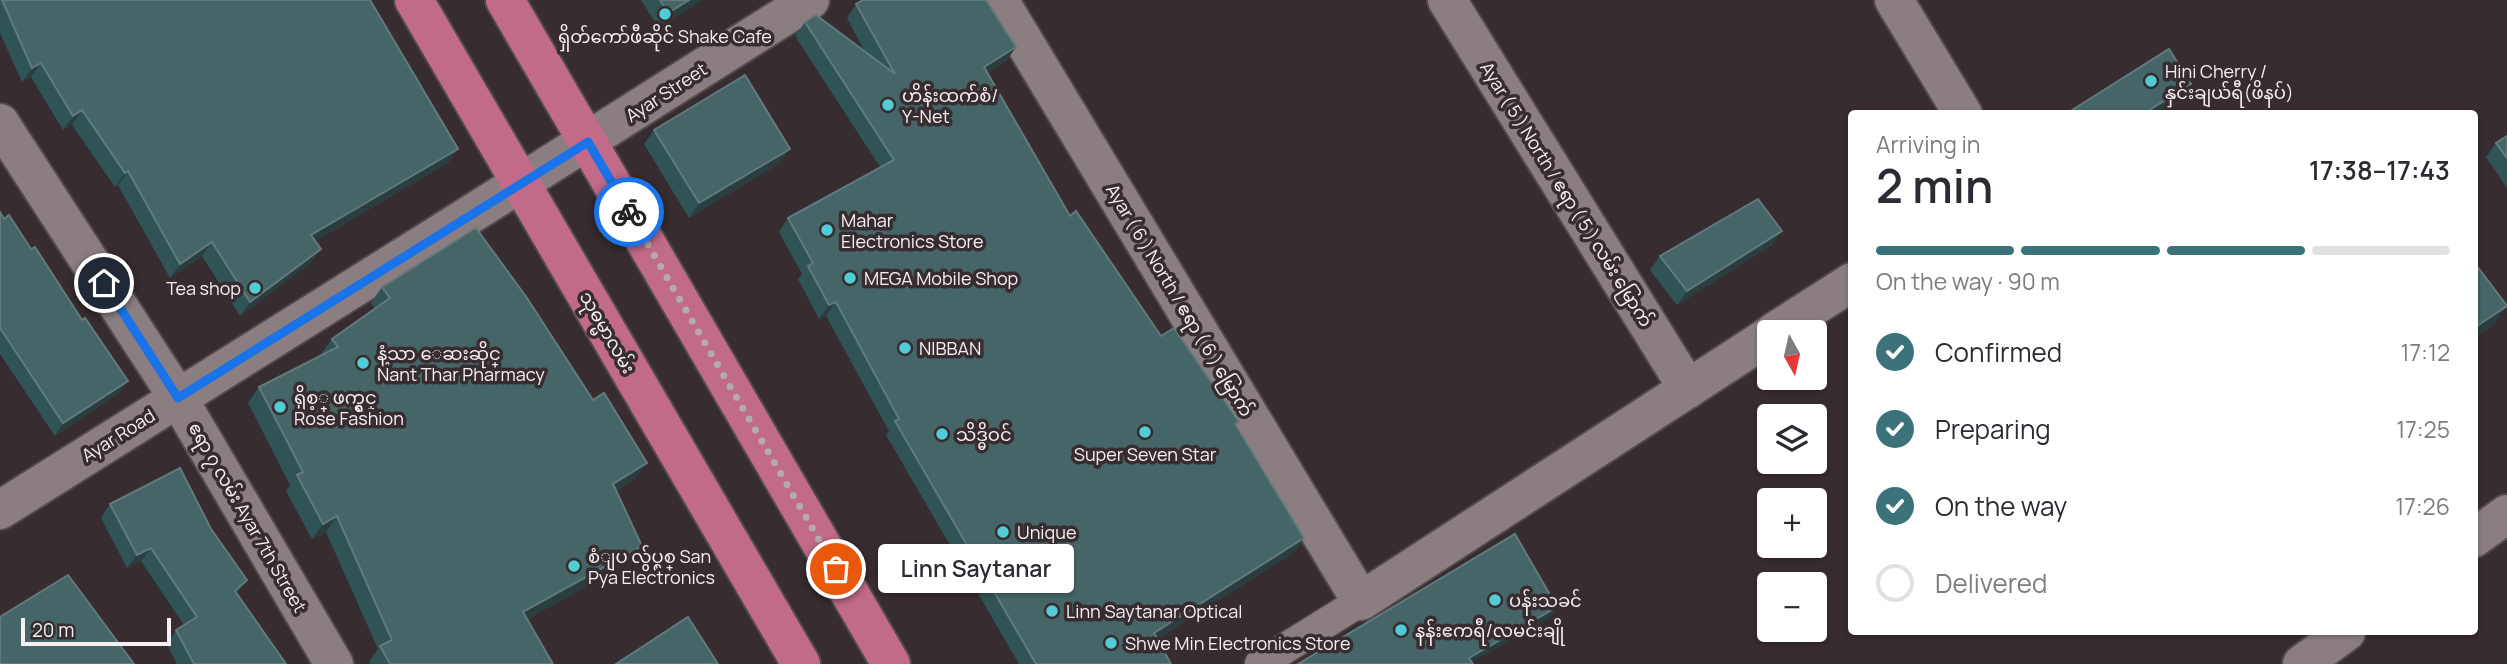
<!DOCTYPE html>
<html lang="en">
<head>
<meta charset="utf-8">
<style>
  :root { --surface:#fff; --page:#f7f7f7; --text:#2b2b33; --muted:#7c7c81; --line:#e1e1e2; --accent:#3c737b }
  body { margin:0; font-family:Manrope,"Noto Sans Myanmar",sans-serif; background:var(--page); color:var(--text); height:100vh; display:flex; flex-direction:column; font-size:26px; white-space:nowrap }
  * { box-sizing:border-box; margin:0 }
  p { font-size:23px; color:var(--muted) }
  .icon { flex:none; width:38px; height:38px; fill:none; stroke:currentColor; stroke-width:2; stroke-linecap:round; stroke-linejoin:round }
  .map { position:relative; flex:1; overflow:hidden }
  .panel { position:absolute; left:1848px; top:110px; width:630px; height:525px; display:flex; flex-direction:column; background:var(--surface); border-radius:7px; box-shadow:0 2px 5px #0004 }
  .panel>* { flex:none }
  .needle { width:46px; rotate:172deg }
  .tools { position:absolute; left:1757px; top:320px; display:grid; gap:14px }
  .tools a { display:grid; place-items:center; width:70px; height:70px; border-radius:7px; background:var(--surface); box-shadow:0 2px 5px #0004; font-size:35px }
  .scale { position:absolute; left:21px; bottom:18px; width:150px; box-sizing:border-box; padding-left:7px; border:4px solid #f7f0f2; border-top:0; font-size:19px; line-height:24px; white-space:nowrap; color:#f7f0f2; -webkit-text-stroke:5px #372c2f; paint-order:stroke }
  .pin { position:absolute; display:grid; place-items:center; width:60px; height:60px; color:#fff; margin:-30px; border:4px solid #fff; border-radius:50%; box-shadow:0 2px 7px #0007 }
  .courier { position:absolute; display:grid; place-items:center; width:70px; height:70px; margin:-35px; border:5px solid #1a73e8; border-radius:50%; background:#fff; color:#222; box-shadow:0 2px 9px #0007 }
  .bubble { position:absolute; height:49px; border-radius:7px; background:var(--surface); box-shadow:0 2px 5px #0004; font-size:23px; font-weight:600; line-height:49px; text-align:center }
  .head em { font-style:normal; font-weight:600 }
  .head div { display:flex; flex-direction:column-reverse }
  .head { display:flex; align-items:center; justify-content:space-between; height:119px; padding:0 28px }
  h1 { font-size:46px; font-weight:600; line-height:52px }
  .bar { display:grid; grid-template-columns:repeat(4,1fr); gap:10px 7px; align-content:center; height:84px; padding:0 28px }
  .bar i { height:9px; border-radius:5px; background:var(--line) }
  .bar .selected { background:var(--accent) }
  .bar p { grid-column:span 4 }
  ol { padding:0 28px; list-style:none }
  li { display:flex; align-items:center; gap:21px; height:77px }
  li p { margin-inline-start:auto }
  li .icon { padding:7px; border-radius:50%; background:var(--accent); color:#fff; stroke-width:4 }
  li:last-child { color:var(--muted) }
  li i { width:38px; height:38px; border:4px solid var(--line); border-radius:50% }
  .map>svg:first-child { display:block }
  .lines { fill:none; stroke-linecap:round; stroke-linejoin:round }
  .lane-casing { stroke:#52494c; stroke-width:33 }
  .street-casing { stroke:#52494c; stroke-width:42 }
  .secondary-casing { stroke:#52494c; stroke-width:42 }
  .primary-casing { stroke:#52494c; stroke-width:42 }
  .lane { stroke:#8b7e81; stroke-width:30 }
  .street { stroke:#8b7e81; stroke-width:38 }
  .secondary { stroke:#8b7e81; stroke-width:38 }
  .primary { stroke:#c26a89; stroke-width:38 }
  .wall { fill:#305456 }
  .shaded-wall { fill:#2a3d3f }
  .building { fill:#456567; stroke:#617a7c; stroke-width:2 }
  .done { stroke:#b4abae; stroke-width:7; stroke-dasharray:0 12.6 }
  .route { stroke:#1a73e8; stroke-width:9 }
  .poi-dot { fill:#51ccd4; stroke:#372c2f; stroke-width:2.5 }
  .labels { text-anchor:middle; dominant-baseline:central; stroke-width:7; stroke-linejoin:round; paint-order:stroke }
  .poi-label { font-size:18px; fill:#f7f0f2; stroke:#372c2f; text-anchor:start }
  .street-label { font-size:18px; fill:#f7f0f2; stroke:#372c2f }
</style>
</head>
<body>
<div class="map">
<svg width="2507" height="664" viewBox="0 0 2507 664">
  <rect width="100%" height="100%" fill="#372c2f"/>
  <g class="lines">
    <g class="lane-casing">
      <polyline id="lane" points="1260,664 1361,601"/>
    </g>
    <g class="street-casing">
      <g id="street">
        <polyline points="999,0 1361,601 1769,336"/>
        <polyline points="1447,0 1688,389"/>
        <polyline points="1894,0 1963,114"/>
        <polyline points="0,123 178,398 334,664"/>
        <polyline points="1774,332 1852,282"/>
        <path d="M0,510C270,339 541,172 810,0"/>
      </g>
    </g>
    <g class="secondary-casing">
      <g id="secondary">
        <polyline points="2474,538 2507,514"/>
        <polyline points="2302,664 2346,632"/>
      </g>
    </g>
    <g class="primary-casing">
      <g id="primary">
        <polyline points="414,0 801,664"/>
        <polyline points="505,0 891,664"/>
      </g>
    </g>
    <use href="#lane" class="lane"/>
    <use href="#street" class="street"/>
    <use href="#secondary" class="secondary"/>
    <use href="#primary" class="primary"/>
  </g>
  <g class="wall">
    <polygon points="0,0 370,0 458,149 448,163 315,241 321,249 311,263 240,316 202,256 170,278 118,185 115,187 72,125 63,130 31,77 22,82 0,33"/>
    <polygon points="641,0 703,0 658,27"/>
    <polygon points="856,4 1016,47 1006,61 987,72 1070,216 1161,336 1236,425 1304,538 1295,552 1157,639 1171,664 1019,664 886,435 889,431 826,316 819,319 798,279 802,274 779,232 788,218 880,167 795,36 805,22 865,52 847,18"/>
    <polygon points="654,130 780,163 689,218 644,144"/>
    <polygon points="2507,136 2507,188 2486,157 2496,143"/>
    <polygon points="0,212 4,219 31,249 128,381 119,393 55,436 0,354"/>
    <polygon points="1772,245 1677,305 1650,270 1660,256"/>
    <polygon points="382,287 636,478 616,491 631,561 528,619 553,664 370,664 369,662 378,649 326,532 312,539 286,491 290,485 248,403 259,387 322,355 321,354 332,339 375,309 371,303"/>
    <polygon points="110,504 237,594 286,664 177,664 167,644 176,630 184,625 141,561 127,568 101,518"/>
  </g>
  <g class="shaded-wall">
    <polygon points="689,0 703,0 658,27 668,13"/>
    <polygon points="1016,47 1006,61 974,81 984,67"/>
    <polygon points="41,63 31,77 22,82 32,68"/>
    <polygon points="2191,84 2181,99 2156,114 2143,114"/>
    <polygon points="82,110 72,125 63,130 73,116"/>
    <polygon points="458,149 448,163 301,249 311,235"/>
    <polygon points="790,149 780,163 689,218 699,203"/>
    <polygon points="128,171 118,185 115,187 125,173"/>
    <polygon points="1782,231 1772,245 1677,305 1687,291"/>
    <polygon points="212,242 202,256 170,278 180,264"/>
    <polygon points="321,249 311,263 240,316 250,302"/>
    <polygon points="836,302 826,316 819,319 829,305"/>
    <polygon points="2507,306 2494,325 2474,338 2474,328"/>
    <polygon points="128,381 119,393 55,436 63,423"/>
    <polygon points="647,463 636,478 602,499 613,484"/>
    <polygon points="337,516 326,532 312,539 323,524"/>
    <polygon points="1304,538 1295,552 1144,647 1154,633"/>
    <polygon points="642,546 631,561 513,628 523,612"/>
    <polygon points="151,548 141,561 127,568 137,555"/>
    <polygon points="247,580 237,594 235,591"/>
    <polygon points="1557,607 1551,617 1469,664 1469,658"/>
  </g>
  <g class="building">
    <polygon points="2,0 370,0 458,149 311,235 321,249 250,302 212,242 180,264 128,171 125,173 82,110 73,116 41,63 32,68"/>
    <polygon points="660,0 689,0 668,13"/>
    <polygon points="863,0 986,0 1016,47 984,67 1070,216 1076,211 1161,336 1174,328 1239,422 1235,424 1304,538 1154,633 1171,664 1036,664 895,421 899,419 836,302 829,305 808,266 813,263 788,218 894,160 805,22 816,15 895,74 856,4"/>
    <polygon points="2169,49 2191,84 2143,114 2066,114"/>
    <polygon points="745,75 790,149 699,203 654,130"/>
    <polygon points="2507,136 2507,158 2496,143"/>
    <polygon points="1758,199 1782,231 1687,291 1660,256"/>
    <polygon points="0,212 4,219 9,215 31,249 35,247 82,320 85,318 128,381 63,423 0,328"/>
    <polygon points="476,228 527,298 593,400 604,393 647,463 613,484 642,546 523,612 553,664 390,664 380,646 392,640 337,516 323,524 297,475 303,472 259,387 338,347 332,339 390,298 382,287"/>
    <polygon points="2474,262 2507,306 2474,328"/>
    <polygon points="180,468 211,529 247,580 235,591 286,664 194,664 176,630 197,617 151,548 137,555 110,504"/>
    <polygon points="1515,534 1557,607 1469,658 1473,664 1298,664"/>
    <polygon points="68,575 134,664 0,664 0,617"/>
    <polygon points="688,617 718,664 616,664"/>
  </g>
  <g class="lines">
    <polyline class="done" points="629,212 836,569"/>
    <polyline class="route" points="104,283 178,398 588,142 629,212"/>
  </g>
  <g class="poi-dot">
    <circle cx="665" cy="14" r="7"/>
    <circle cx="2151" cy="81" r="7"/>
    <circle cx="888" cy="105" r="7"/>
    <circle cx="827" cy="230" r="7"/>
    <circle cx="850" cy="278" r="7"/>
    <circle cx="255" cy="288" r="7"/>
    <circle cx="905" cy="348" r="7"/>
    <circle cx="363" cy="363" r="7"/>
    <circle cx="280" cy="407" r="7"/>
    <circle cx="1145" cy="432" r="7"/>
    <circle cx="942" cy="434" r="7"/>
    <circle cx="1003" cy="532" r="7"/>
    <circle cx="574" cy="566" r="7"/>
    <circle cx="1495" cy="600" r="7"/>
    <circle cx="1052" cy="611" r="7"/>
    <circle cx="1401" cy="630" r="7"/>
    <circle cx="1111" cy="643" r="7"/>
  </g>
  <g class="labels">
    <g class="poi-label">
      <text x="665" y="36" text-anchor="middle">ရှိတ်ကော်ဖီဆိုင် Shake Cafe</text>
      <text x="2165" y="71">Hini Cherry /<tspan x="2165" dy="21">နှင်းချယ်ရီ(ဖိနပ်)</tspan></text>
      <text x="902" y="95">ဟိန်းထက်စံ/<tspan x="902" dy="21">Y-Net</tspan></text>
      <text x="841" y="220">Mahar<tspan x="841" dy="21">Electronics Store</tspan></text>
      <text x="864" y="278">MEGA Mobile Shop</text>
      <text x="241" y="288" text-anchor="end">Tea shop</text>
      <text x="919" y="348">NIBBAN</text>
      <text x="377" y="353">နံ့သာ ေဆးဆိုင္<tspan x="377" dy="21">Nant Thar Pharmacy</tspan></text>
      <text x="294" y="397">ရိုစ့္ ဖက္ရွင္<tspan x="294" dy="21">Rose Fashion</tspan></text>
      <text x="956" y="434">သိဒ္ဓိဝင်</text>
      <text x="1145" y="454" text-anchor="middle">Super Seven Star</text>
      <text x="1017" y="532">Unique</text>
      <text x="588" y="556">စံျပ လ်ွပ္စစ္ San<tspan x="588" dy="21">Pya Electronics</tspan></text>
      <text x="1509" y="600">ပန်းသခင်</text>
      <text x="1066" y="611">Linn Saytanar Optical</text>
      <text x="1415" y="630">နန်းဧကရီ/လမင်းချို</text>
      <text x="1125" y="643">Shwe Min Electronics Store</text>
    </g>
    <g class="street-label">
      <text transform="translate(666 92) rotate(-33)">Ayar Street</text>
      <text transform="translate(1567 194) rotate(58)">Ayar ( 5 ) North / ဧရာ ( 5 ) လမ်း မြောက်</text>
      <text transform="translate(1180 300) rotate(59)">Ayar ( 6 ) North / ဧရာ ( 6 ) မြောက်</text>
      <text transform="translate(608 332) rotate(60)">သုဓမ္မာလမ်း</text>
      <text transform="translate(118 435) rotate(-32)">Ayar Road</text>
      <text transform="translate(248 517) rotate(60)">ဧရာ ၇ လမ်း Ayar 7th Street</text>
    </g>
  </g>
</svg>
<div class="tools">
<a><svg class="needle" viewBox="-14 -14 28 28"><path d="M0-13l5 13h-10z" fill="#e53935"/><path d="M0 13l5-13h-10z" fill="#7c7c81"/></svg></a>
<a><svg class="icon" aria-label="layers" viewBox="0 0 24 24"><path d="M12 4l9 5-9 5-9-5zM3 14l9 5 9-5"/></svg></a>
<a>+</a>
<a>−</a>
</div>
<div class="scale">20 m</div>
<div class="pin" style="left:836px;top:569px;background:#ea580c"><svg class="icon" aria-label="bag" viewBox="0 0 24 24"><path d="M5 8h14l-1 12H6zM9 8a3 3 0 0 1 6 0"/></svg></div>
<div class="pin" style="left:104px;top:283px;background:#1f2937"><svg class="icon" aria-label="home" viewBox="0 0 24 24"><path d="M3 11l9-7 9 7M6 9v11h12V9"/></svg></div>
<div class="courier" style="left:629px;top:212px"><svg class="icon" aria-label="bike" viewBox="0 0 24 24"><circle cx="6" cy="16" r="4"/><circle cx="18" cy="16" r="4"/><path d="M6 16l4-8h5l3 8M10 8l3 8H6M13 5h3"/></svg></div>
<div class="bubble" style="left:878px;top:544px;width:196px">Linn Saytanar</div>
<section class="panel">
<div class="head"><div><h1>2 min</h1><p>Arriving in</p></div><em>17:38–17:43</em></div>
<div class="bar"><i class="selected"></i><i class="selected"></i><i class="selected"></i><i></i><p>On the way · 90 m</p></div>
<ol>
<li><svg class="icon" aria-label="check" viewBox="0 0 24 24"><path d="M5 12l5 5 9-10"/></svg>Confirmed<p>17:12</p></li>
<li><svg class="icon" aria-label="check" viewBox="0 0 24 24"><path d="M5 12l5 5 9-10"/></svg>Preparing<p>17:25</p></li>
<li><svg class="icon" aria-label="check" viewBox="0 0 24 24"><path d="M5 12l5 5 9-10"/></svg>On the way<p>17:26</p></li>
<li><i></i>Delivered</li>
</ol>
</section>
</div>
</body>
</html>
